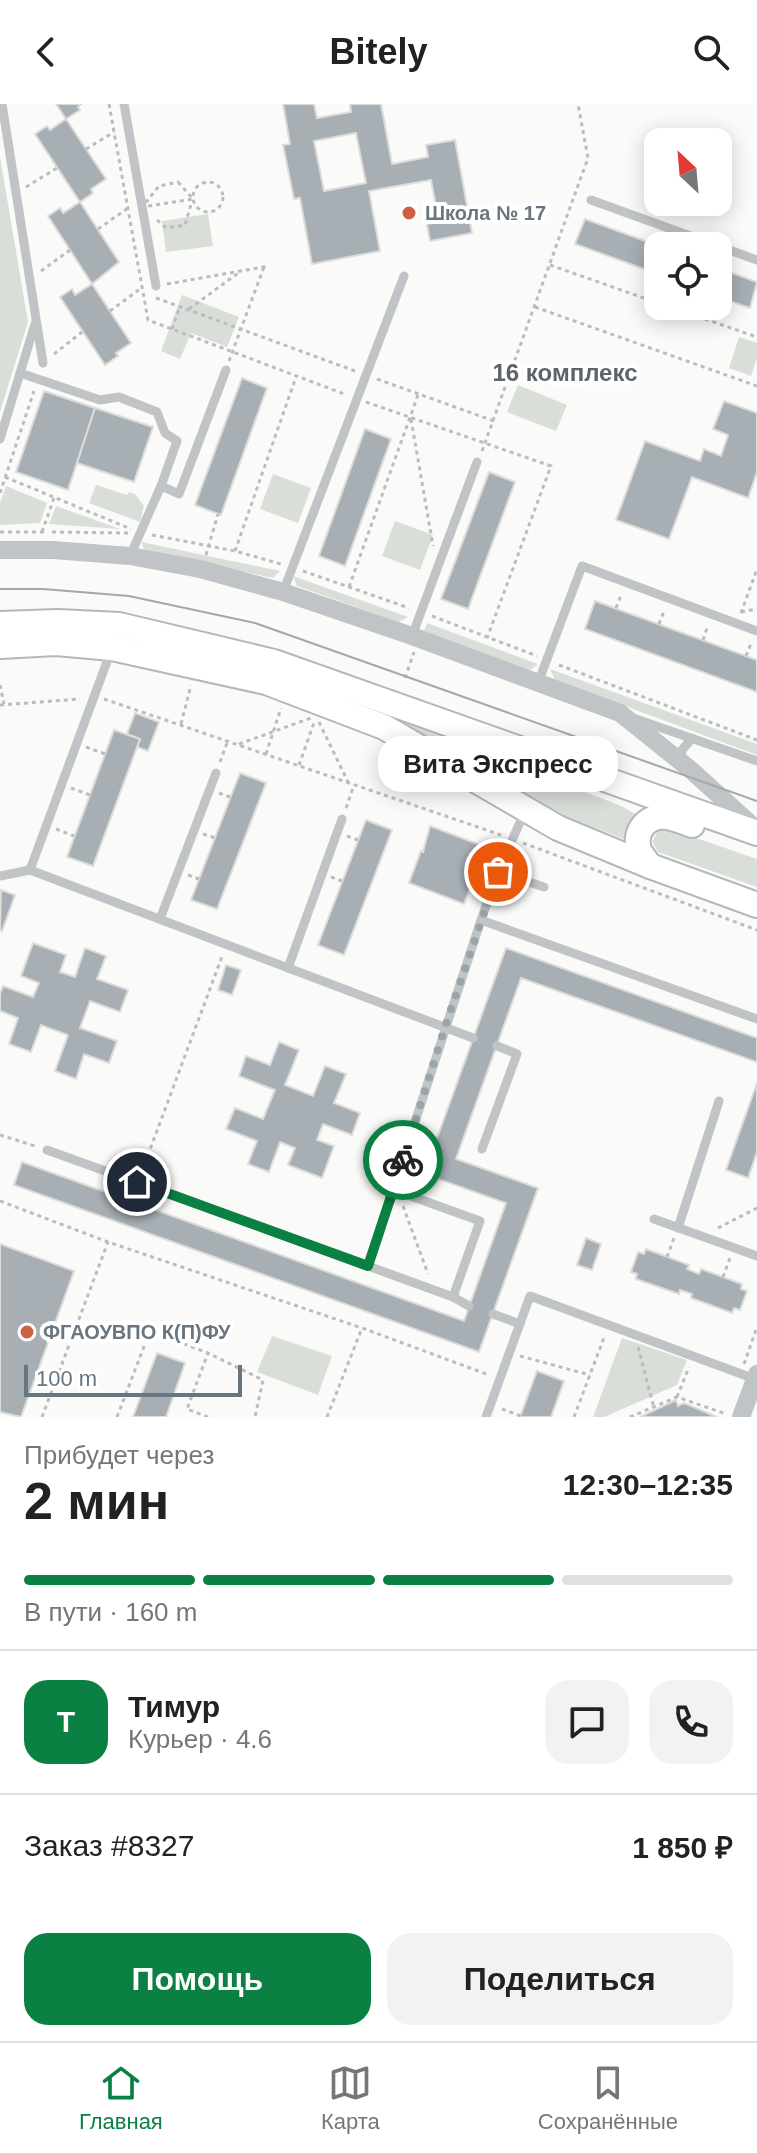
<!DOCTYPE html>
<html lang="ru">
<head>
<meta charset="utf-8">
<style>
  :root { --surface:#fff; --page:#f2f2f2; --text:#222; --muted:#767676; --line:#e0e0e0; --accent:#0b8043 }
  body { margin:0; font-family:Arial,sans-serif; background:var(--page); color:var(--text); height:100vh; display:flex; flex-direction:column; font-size:30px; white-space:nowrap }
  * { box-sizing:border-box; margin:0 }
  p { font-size:26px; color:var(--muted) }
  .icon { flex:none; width:44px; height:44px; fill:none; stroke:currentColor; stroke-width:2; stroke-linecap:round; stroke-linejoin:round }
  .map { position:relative; height:1313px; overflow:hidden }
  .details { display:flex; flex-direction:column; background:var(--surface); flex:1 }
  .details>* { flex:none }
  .needle { width:52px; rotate:334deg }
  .buttons { position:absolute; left:644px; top:24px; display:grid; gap:16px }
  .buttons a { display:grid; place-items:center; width:88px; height:88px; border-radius:16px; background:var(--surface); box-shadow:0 4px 20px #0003; font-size:40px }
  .scale { position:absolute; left:24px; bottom:20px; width:218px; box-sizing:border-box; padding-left:8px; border:4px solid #68767f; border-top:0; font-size:22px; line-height:28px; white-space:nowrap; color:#68767f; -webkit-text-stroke:6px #fff; paint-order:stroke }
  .pin { position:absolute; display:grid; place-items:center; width:68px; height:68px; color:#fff; margin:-34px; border:4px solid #fff; border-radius:50%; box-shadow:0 2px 8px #0007 }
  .courier { position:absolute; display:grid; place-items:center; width:80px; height:80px; margin:-40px; border:6px solid #0b8043; border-radius:50%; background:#fff; color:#222; box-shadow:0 2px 10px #0007 }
  .bubble { position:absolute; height:56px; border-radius:24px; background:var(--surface); box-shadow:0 4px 20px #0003; font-size:26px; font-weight:700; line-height:56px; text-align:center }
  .summary em { font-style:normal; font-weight:700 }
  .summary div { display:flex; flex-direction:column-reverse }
  .summary { display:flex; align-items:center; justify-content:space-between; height:136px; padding:0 24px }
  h1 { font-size:52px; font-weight:700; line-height:60px }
  .bar { display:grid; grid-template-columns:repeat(4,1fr); gap:12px 8px; align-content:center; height:96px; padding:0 24px }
  .bar i { height:10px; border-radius:6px; background:var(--line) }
  .bar .on { background:var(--accent) }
  .bar p { grid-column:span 4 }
  .line { display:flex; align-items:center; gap:20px; padding:0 24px; border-top:2px solid var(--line) }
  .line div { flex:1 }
  .round { display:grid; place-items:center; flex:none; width:84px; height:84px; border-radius:24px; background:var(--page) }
  .cta { display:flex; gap:16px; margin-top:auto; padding:16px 24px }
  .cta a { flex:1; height:92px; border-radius:24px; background:var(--accent); color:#fff; font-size:32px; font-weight:700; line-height:92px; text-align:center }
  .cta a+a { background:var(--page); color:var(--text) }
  header { display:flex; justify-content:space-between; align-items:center; height:104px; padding:0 24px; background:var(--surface); font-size:36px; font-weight:700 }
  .tabs { display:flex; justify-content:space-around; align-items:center; height:112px; border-top:2px solid var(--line); background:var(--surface); font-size:22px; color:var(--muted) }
  .tabs a { display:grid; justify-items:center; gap:4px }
  .tabs .on { color:var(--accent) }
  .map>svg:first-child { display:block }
  .green { fill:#daded8 }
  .building { fill:#a8afb4; stroke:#dcdcda; stroke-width:2; fill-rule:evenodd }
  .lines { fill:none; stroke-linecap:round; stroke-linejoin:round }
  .secondary-casing { stroke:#b2b8bc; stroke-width:28 }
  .path { stroke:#babdc0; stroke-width:3; stroke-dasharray:4 4; stroke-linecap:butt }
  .lane { stroke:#c0c4c7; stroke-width:9 }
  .street { stroke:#c0c4c7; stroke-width:18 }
  .secondary { stroke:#fff; stroke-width:24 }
  .tram { stroke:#a2a8ad; stroke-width:2 }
  .done { stroke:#9ba4a9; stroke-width:8; stroke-dasharray:0 14.4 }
  .route { stroke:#0b8043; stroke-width:10 }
  .poi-dot { fill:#ce6144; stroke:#fff; stroke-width:3 }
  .labels { text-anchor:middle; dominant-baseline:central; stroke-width:8; stroke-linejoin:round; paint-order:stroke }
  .poi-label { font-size:20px; font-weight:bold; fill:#68767f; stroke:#fff; text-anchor:start }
  .quarter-label { font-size:24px; font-weight:bold; fill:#5a646b; stroke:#fff }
</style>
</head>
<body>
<header><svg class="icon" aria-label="back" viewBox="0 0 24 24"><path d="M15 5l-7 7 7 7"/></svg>Bitely<svg class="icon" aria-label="search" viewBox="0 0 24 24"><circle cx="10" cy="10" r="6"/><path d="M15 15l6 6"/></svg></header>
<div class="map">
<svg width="757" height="1313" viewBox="0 0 757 1313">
  <rect width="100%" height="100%" fill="#fafaf8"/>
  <g class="green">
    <polygon points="0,53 28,218 0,308"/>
    <polygon points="208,110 213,142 166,148 162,117"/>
    <polygon points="182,191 239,213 227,243 191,229 180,255 161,247"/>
    <polygon points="739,233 757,239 757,254 751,272 729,264"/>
    <polygon points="518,281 567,301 556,327 507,308"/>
    <polygon points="273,370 311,384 298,419 260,405"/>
    <polygon points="96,381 127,391 129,388 135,390 144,402 140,418 89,399"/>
    <polygon points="6,382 47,399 40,419 0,421 0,399"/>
    <polygon points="56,402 120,425 49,420"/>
    <polygon points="395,417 433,431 420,466 382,452"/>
    <polygon points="141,438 280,467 273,474 150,448 144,445"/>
    <polygon points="293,472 408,513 398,518 297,482"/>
    <polygon points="427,519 538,560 529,567 424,527"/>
    <polygon points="550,565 757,640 757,651 555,576"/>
    <polygon points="389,613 619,701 641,713 632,738 531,699"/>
    <polygon points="659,725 670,725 757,755 757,783 658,748 652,738"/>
    <polygon points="272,1232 332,1252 318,1291 257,1268"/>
    <polygon points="622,1234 687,1256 677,1281 604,1313 593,1313"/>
  </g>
  <g class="building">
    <polygon points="56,0 81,0 78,3 80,6 66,15"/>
    <path d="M283,0H314L317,14L351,8L350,0H381L392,60L428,53L426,41L455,36L472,129L430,137L427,120L439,118L431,76L369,87L380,147L312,160L300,94L294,95L283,41L290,40ZM356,29L366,79L324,87L314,37Z"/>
    <polygon points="66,15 106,75 91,85 93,89 80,98 35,30 47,22 50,26"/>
    <polygon points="80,98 119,158 92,180 48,112 60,104 63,109"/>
    <polygon points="585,115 659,142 658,170 575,140"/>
    <polygon points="718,164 757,178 750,204 718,193"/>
    <polygon points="92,180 131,239 116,249 118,252 105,261 60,193 72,185 75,191"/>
    <polygon points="242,274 267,284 221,411 195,401"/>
    <polygon points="44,287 95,304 68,386 16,368"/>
    <polygon points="724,297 757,309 757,368 748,394 692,373 669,435 616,416 645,337 700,357 704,345 721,352 728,331 713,325"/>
    <polygon points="95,304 153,323 134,378 77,359"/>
    <polygon points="365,325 391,335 345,462 319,452"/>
    <polygon points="489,368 515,378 468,505 441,495"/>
    <polygon points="595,497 757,556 757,588 585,525"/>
    <polygon points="135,609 159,618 148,647 137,643 140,635 127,630"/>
    <polygon points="114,626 140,635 93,762 67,753"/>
    <polygon points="240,669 266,679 217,805 191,796"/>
    <polygon points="366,716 392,726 344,851 318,841"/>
    <polygon points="430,722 486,743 464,800 409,779 421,747 423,748"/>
    <polygon points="1,786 15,791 2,827 0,826"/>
    <polygon points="33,839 66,851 60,868 75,873 85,844 106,852 97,875 128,886 120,908 90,897 80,924 117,937 109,959 84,950 76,975 55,967 68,931 41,921 31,948 9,940 18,914 0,907 0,890 3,882 33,893 39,879 21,872"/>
    <polygon points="506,844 757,934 757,958 521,874 456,1055 538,1084 479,1248 14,1081 22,1058 464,1217 506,1099 424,1070"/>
    <polygon points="226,861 241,866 232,891 218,886"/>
    <polygon points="279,938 299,946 285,981 313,992 325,962 346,970 334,999 360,1009 352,1031 323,1020 317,1036 334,1042 322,1074 288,1061 295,1044 280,1038 269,1068 248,1060 257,1037 226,1025 235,1004 263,1015 275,986 239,972 246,952 270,961"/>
    <polygon points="757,979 757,1048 748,1074 726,1066"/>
    <polygon points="586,1134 601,1140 592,1166 577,1161"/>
    <polygon points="0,1140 74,1167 21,1313 0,1308"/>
    <polygon points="646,1145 689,1161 687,1165 699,1170 701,1165 742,1180 741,1185 747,1187 740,1206 734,1204 732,1209 691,1194 692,1190 680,1186 679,1190 636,1175 637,1170 631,1168 638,1148 644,1150"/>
    <polygon points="157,1249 185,1259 166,1313 133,1313"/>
    <polygon points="537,1267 564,1277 551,1313 520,1313"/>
    <polygon points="676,1296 678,1302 684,1299 717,1313 640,1313"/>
  </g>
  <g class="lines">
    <g class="secondary-casing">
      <g id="secondary">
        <polyline points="0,520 58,518 119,521 274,558 757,729"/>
        <polyline points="0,542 56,539 112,544 266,578 384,623 558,724 650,762 757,801"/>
        <path d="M650,762C647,757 641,751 639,746C633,727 648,710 667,713C675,714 684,718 692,721"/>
      </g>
    </g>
    <g class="path">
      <polyline points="109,0 148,216 347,291"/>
      <polyline points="86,45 114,28"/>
      <circle cx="208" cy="93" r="15"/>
      <polygon points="178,78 193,95 142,103 159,82"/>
      <polyline points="26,83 57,64"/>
      <polyline points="157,116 166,124 185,121 192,97"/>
      <polyline points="98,125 128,104"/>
      <polyline points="550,161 658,199"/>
      <polyline points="41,167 70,146"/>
      <polyline points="167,180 269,162"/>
      <polyline points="156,194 355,267"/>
      <polyline points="667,202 757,233"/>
      <polyline points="535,203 757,282"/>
      <polyline points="189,205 241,167"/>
      <polyline points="110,207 140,185"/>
      <polyline points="172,225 180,202"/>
      <polyline points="54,250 82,228"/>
      <polyline points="229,257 264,163"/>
      <polyline points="377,275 494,317"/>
      <polyline points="366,298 551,362 487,534"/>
      <polyline points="411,315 433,442"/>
      <polyline points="482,347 588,54 578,0"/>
      <polyline points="5,373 131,425"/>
      <polyline points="0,389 34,287"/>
      <polyline points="0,428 44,428"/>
      <polyline points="42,428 54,394"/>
      <polyline points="52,428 128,429"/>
      <polyline points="152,431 235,447 281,460"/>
      <polyline points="235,447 296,273"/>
      <polyline points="206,451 218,410"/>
      <polyline points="303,467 409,504"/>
      <polyline points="349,483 418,291"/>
      <polyline points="616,504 622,489"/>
      <polyline points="741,508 757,505"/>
      <polyline points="741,509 757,465"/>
      <polyline points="432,512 537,552"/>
      <polyline points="659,520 665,505"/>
      <polyline points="703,536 708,521"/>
      <polyline points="746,552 752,537"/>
      <polyline points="559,561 757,636"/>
      <polyline points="405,574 414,548"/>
      <polyline points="0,581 4,600"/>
      <polyline points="104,595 501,731"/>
      <polyline points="0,601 80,595"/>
      <polyline points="319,618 348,678"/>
      <polyline points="181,620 191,581"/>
      <polyline points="239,640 311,614"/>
      <polyline points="86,643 105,650"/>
      <polyline points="266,650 281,604"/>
      <polyline points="220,658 228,636"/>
      <polyline points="299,661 315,616"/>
      <polyline points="71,684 90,691"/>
      <polyline points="219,689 230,693"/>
      <polyline points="346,704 354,681"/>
      <polyline points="56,725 74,732"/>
      <polyline points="203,730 215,734"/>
      <polyline points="347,732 358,736"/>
      <polyline points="523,739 757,826"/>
      <polyline points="188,771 199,775"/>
      <polyline points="331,773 342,777"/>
      <polyline points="0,1031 35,1042"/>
      <polyline points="142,1067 223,850"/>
      <polyline points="0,1097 108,1138 362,1224 489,1271"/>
      <polyline points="403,1102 428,1170"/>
      <polyline points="718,1124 757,1104"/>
      <polyline points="667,1153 674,1134"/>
      <polyline points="723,1173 730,1154"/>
      <polyline points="638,1243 654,1304"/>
      <polyline points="520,1252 590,1271"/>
      <polyline points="744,1260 757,1223"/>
      <polyline points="677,1293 689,1263"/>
      <polyline points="502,1305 521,1312"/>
      <polyline points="42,1313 108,1138"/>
      <polyline points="117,1313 150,1227 208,1249 263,1276 255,1313"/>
      <polyline points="208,1313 187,1305 208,1249"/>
      <polyline points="327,1313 362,1224"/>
      <polyline points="574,1313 605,1231"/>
      <polyline points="630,1313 677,1293 726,1310"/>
    </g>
    <g class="lane">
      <polyline points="2,0 43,259"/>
      <polyline points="124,0 156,182"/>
      <polyline points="591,96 757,156"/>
      <polyline points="20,269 100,296 119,293 157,308 165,329 177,337 161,382"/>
      <polyline points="0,335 35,220"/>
      <polyline points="130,452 161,382 179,390 226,266"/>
      <polyline points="283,488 404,172"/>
      <polyline points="412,532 477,358"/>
      <polyline points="112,544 30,766 473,934"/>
      <polyline points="538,579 582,462 757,527"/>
      <polyline points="636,615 757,657"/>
      <polyline points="681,658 682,646 692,634"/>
      <polyline points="498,768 544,783"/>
      <polyline points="0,772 30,766"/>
      <polyline points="160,815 216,669"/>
      <polyline points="481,816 757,915"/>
      <polyline points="288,864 342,715"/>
      <polyline points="482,1045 517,950 497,942"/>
      <polyline points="47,1046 368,1162 481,816 498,768 525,707"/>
      <polyline points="654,1115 757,1152"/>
      <polyline points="678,1124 719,997"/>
      <polyline points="368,1162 453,1193 480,1117 394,1086"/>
      <polyline points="453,1193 469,1202"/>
      <polyline points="493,1210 520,1220"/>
      <polyline points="486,1313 530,1192 755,1275"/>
    </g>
    <g class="street">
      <polyline points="0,446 53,446 130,452 200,465 283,488 412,532 620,609 691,666 755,724"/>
      <polyline points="741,1313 757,1270"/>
    </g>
    <use href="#secondary" class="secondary"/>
    <polyline class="tram" points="0,485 43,485 129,492 255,519 757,697"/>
  </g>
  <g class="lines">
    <polyline class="done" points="403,1056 445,923 498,768"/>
    <polyline class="route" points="137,1078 368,1162 403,1056"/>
  </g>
  <g class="poi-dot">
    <circle cx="409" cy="109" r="8"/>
    <circle cx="27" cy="1228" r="8"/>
  </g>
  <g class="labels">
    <g class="poi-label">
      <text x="425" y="109">Школа № 17</text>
      <text x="43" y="1228">ФГАОУВПО К(П)ФУ</text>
    </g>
    <g class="quarter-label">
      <text x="565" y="268">16 комплекс</text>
    </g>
  </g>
</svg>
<div class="buttons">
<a><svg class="needle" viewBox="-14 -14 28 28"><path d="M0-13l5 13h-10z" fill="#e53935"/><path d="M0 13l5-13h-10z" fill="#767676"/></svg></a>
<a><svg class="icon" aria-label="locate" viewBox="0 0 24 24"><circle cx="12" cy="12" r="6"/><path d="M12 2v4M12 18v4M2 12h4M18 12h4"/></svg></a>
</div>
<div class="scale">100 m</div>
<div class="pin" style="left:498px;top:768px;background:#ea580c"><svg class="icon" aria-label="bag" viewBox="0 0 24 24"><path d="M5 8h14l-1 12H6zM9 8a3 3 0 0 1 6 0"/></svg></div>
<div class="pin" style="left:137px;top:1078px;background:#1f2937"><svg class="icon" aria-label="home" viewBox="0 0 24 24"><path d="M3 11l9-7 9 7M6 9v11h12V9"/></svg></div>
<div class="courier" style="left:403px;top:1056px"><svg class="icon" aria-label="bike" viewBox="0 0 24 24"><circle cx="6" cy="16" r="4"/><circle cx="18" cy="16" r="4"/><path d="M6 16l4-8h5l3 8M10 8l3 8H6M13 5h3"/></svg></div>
<div class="bubble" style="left:378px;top:632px;width:240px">Вита Экспресс</div>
</div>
<section class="details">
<div class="summary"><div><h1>2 мин</h1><p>Прибудет через</p></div><em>12:30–12:35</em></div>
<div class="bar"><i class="on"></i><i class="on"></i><i class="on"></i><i></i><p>В пути · 160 m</p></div>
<div class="line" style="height:144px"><b class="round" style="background:var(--accent);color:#fff">Т</b><div><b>Тимур</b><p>Курьер · 4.6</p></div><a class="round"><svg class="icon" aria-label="chat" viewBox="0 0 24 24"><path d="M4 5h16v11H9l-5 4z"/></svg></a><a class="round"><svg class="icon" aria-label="phone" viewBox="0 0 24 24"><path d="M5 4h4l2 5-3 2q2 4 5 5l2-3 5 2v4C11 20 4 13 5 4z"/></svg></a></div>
<div class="line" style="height:104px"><div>Заказ #8327</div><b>1 850 ₽</b></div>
<div class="cta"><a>Помощь</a><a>Поделиться</a></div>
</section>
<nav class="tabs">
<a class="on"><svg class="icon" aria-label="home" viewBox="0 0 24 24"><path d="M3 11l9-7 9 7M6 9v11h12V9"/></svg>Главная</a>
<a><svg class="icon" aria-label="map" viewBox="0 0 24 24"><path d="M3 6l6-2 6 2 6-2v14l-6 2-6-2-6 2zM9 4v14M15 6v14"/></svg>Карта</a>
<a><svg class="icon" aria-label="saved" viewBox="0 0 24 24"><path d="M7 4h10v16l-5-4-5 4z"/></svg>Сохранённые</a>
</nav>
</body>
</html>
